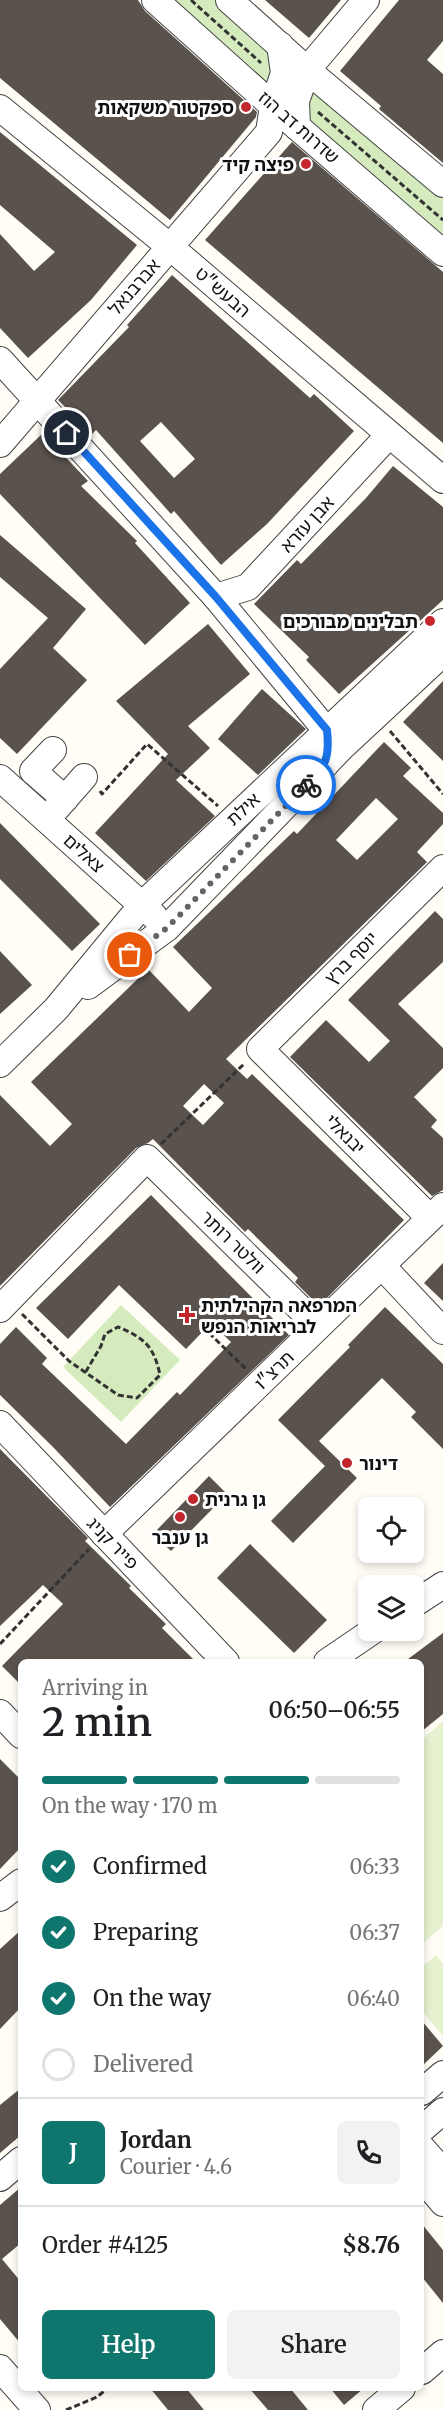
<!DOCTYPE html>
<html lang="en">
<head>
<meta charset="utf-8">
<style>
  :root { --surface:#fff; --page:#f2f2f2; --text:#202124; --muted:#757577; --line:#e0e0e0; --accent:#0f766e }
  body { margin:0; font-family:Merriweather,"Noto Sans Hebrew",serif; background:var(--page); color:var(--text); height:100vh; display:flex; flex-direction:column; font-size:22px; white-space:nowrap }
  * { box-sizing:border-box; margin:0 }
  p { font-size:20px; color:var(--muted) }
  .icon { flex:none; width:33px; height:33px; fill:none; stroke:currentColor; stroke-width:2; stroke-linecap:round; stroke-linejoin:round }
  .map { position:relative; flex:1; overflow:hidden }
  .details { position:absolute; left:18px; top:1659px; width:406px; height:732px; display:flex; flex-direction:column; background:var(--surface); border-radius:9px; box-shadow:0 3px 9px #0003 }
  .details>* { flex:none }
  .fabs { position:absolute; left:358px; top:1497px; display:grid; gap:12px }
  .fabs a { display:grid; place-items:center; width:66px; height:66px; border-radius:9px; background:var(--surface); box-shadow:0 3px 9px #0003; font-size:30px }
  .pin { position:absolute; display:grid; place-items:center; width:51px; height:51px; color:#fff; margin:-26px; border:3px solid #fff; border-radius:50%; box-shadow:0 2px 6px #0007 }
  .courier { position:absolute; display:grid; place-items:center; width:60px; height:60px; margin:-30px; border:4px solid #1a73e8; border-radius:50%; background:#fff; color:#222; box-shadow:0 2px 8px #0007 }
  .headline em { font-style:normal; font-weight:600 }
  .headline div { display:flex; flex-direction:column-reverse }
  .headline { display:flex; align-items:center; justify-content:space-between; height:102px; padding:0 24px }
  h1 { font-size:39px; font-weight:600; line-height:45px }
  .bar { display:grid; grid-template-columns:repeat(4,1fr); gap:9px 6px; align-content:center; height:72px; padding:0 24px }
  .bar i { height:8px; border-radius:4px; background:var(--line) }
  .bar .selected { background:var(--accent) }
  .bar p { grid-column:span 4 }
  .line { display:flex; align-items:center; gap:15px; padding:0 24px; border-top:2px solid var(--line) }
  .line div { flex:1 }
  .round { display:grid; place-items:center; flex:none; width:63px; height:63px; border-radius:9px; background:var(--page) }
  ol { padding:0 24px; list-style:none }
  li { display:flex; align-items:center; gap:18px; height:66px }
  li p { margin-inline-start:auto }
  li .icon { padding:6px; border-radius:50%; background:var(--accent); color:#fff; stroke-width:4 }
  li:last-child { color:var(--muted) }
  li i { width:33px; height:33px; border:3px solid var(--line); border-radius:50% }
  .cta { display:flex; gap:12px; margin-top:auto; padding:12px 24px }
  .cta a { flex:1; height:69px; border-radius:9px; background:var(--accent); color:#fff; font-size:24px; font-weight:600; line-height:69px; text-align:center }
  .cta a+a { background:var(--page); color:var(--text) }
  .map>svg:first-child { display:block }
  .green { fill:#d5ebbd }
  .pitch { fill:#e6f2cf }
  .building { fill:#5a524d; fill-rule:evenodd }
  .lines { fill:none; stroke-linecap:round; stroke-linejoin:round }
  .minor-casing { stroke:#444; stroke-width:28 }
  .path { stroke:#333; stroke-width:3; stroke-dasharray:6 3; stroke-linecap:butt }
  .minor { stroke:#fff; stroke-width:26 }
  .done { stroke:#646461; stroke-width:6; stroke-dasharray:0 10.8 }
  .route { stroke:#1a73e8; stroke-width:8 }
  .poi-dot { fill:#c4262e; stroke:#fff; stroke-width:2 }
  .labels { text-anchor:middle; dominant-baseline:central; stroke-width:6; stroke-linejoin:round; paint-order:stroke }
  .poi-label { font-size:18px; font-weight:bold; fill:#111; stroke:#fff; text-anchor:end }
  .street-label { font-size:18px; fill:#111; stroke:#fff }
</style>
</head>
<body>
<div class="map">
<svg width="443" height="2410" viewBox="0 0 443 2410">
  <rect width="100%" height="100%" fill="#fffdf5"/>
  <g class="green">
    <polygon points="155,0 229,0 280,45 273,106"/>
    <polygon points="307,70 443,184 443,253 297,127"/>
    <polygon points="121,1305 180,1360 121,1422 63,1367"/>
  </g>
  <g class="pitch">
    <polygon points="443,1721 443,1926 422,1944 422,1740"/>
    <polygon points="436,1955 443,1964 443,2036 422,2011 422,1967"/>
  </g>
  <g class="building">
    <polygon points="0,0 138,0 145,11 257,112 256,117 170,220 0,78"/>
    <polygon points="265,0 341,0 309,38"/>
    <polygon points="399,0 443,0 443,41 427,60 443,74 443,163 379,109 381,106 340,71"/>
    <polygon points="0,132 137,245 91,300 28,358 0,328 0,234 34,271 55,252 0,205"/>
    <polygon points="292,142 443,272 443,443 205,240"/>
    <path d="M172,275L310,398L314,394L354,431L267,524L221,565L174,511L171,514L96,430L92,434L58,400L129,327L127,325ZM161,422L195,459L174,478L140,441Z"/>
    <polygon points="43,433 88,481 81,486 137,541 135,543 190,603 145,645 0,494 0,474"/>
    <polygon points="393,466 443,507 443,600 339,694 306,660 309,657 254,604 297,560 301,564 366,498"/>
    <polygon points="0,535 86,609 53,648 87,680 17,754 0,738 0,669 48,618 0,577"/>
    <polygon points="208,624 250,674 188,726 210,748 176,780 215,816 146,881 95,833 168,754 116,701"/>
    <polygon points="443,681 443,761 403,722"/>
    <polygon points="262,689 306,729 258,775 218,739"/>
    <path d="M384,742L411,768L403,776L443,813V824L417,852L427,862L226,1059L247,1079L252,1074L404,1220L319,1306L295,1282L298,1278L248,1229L245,1232L153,1139L148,1143L136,1148L0,1286V1095L50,1146L72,1124L31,1082L148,969L189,1012L212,988L173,947L294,831L297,834ZM376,798L398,819L357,860L336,840ZM204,1084L224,1103L203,1125L183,1106Z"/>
    <polygon points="0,823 100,924 72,951 0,879"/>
    <polygon points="435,911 443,919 443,962 398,1004 443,1048 443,1068 414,1097 437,1120 431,1127 443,1138 443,1190 432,1196 290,1057 326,1020 369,1062 390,1041 348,1000"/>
    <polygon points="0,951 32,985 0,1014"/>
    <polygon points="151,1195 289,1335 110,1507 53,1447 0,1395 0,1344 16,1327 47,1358 42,1364 126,1444 177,1392 180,1395 231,1342 211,1323 186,1349 119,1285 68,1339 36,1308"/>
    <polygon points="443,1263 443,1301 424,1283"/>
    <polygon points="385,1307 443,1364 443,1449 411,1417 416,1412 382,1378 319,1441 357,1478 293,1543 271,1521 325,1466 278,1420 350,1347 348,1345"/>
    <polygon points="0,1449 88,1538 85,1541 131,1586 129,1588 166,1624 162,1628 196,1662 21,1662 21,1685 2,1666 63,1604 43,1585 0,1626"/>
    <polygon points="209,1476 227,1494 171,1551 153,1534"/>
    <polygon points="250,1544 327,1620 294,1653 217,1578"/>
    <polygon points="443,1633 443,1714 422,1731 422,1662 404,1662"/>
    <polygon points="0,1759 21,1780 21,1847 0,1869"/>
    <polygon points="21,1930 21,2007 0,2029 0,1949"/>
    <polygon points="422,2021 443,2046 422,2066"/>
    <polygon points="21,2088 21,2135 0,2153 0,2105"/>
    <polygon points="21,2187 21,2243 2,2259 21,2282 21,2344 0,2319 0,2205"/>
    <polygon points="422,2224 443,2250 443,2303 422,2277"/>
    <polygon points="150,2388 186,2388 204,2410 168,2410"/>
    <polygon points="249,2388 290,2388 308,2410 268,2410"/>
    <polygon points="330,2388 364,2388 344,2405"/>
  </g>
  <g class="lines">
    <g class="minor-casing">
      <g id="minor">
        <polyline points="155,0 273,106 443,253"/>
        <polyline points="229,0 307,70 443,184"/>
        <polyline points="0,108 169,246 443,480"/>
        <polyline points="297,127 296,101 307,70 366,0"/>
        <polyline points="0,360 216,597 326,730 328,745 325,765"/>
        <polyline points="0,444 269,132 273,106 284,73 280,45"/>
        <polyline points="216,597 248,587 389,435"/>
        <polyline points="53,750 33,771 65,799"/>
        <polyline points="0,778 154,916"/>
        <polyline points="55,810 84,777"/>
        <polyline points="88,986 167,928 342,747 443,653"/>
        <polyline points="0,1064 56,1009 142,905 443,622"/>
        <polyline points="430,1218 260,1049 443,868"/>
        <polyline points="382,1266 443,1331"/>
        <polyline points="0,1309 147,1158 318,1326"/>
        <polyline points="0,1424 226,1662"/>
        <polyline points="104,1534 443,1206"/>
        <polyline points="414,1604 443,1585"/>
        <polyline points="327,1662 374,1630"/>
        <polyline points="0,1713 21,1735"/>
        <polyline points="0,1898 21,1882"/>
        <polyline points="422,2092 443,2074"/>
        <polyline points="422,2129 443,2111"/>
        <polyline points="422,2148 443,2172"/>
        <polyline points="0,2178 21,2160"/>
        <polyline points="422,2178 443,2203"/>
        <polyline points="0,2368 37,2410"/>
        <polyline points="422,2371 443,2353"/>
        <polyline points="376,2410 402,2388"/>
      </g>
    </g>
    <g class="path">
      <polyline points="191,0 261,63"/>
      <polyline points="318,112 443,220"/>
      <polyline points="390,731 443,794"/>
      <polyline points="100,791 102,794 147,744 218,806"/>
      <polyline points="161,1144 245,1063"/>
      <path d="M22,1314L69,1361L118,1395L137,1398L160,1375C154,1347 145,1338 118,1327L105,1334L101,1346L85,1373"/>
      <polyline points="209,1333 246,1369"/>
      <polyline points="0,1644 89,1549"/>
      <polyline points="66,2410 97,2397 108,2388"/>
    </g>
    <use href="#minor" class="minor"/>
  </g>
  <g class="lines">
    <polyline class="done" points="130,955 167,928 306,785"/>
    <path class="route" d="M67,433L216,597L327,730C330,760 326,764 306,785"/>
  </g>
  <g class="poi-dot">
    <circle cx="246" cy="107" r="6"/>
    <circle cx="306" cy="164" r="6"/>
    <circle cx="430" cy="621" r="6"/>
    <path d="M184 1306h6v6h6v6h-6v6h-6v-6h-6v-6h6z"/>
    <circle cx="347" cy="1463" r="6"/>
    <circle cx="193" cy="1499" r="6"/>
    <circle cx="180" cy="1517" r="6"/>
  </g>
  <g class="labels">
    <g class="poi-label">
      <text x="234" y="107">ספקטור משקאות</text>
      <text x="294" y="164">פיצה קיד</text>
      <text x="418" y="621">תבלינים מבורכים</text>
      <text x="201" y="1305" text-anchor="start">המרפאה הקהילתית<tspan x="201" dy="21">לבריאות הנפש</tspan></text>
      <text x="359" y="1463" text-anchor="start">דינור</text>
      <text x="205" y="1499" text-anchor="start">גן גרנית</text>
      <text x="180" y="1537" text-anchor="middle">גן ענבר</text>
    </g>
    <g class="street-label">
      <text transform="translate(299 127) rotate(41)">שדרות דב הוז</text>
      <text transform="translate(134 287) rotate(-49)">אברבנאל</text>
      <text transform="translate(223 292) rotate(41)">הבעש"ט</text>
      <text transform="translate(307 524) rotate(-47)">אבן עזרא</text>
      <text transform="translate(243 809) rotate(-43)">אילת</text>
      <text transform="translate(84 853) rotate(42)">צאלים</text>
      <text transform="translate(351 958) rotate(-45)">יוסף ברץ</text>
      <text transform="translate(345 1134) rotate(45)">יבנאלי</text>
      <text transform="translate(233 1242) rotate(44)">וולטר רותר</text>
      <text transform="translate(274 1370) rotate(-44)">תרצ"ו</text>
      <text transform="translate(113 1543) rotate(46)">פייר קניג</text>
    </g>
  </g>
</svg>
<div class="fabs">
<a><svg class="icon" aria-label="locate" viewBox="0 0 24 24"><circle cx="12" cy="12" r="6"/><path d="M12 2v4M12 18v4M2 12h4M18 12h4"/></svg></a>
<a><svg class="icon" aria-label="layers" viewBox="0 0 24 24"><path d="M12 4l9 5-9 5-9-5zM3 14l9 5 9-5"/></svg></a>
</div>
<div class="pin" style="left:130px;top:955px;background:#ea580c"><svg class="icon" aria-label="bag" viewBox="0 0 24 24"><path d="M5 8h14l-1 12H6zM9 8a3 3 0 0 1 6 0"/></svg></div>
<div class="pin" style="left:67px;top:433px;background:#1f2937"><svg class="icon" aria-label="home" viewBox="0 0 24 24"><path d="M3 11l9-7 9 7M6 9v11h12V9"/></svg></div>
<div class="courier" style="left:306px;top:785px"><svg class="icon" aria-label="bike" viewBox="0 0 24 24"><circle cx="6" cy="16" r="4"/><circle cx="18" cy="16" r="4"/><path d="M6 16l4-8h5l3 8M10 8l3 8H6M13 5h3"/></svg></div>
<section class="details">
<div class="headline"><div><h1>2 min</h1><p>Arriving in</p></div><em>06:50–06:55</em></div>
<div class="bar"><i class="selected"></i><i class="selected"></i><i class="selected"></i><i></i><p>On the way · 170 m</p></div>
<ol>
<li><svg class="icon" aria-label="check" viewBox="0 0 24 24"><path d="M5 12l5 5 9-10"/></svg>Confirmed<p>06:33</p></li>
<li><svg class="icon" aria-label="check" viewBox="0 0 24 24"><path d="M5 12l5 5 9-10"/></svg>Preparing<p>06:37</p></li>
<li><svg class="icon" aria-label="check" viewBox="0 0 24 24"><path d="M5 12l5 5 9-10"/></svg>On the way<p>06:40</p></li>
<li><i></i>Delivered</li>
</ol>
<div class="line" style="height:108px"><b class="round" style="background:var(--accent);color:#fff">J</b><div><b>Jordan</b><p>Courier · 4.6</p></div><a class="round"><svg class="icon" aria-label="phone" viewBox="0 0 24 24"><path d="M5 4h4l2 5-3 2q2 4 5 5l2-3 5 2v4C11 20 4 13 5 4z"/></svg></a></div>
<div class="line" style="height:78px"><div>Order #4125</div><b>$8.76</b></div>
<div class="cta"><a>Help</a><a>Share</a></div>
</section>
</div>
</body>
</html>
